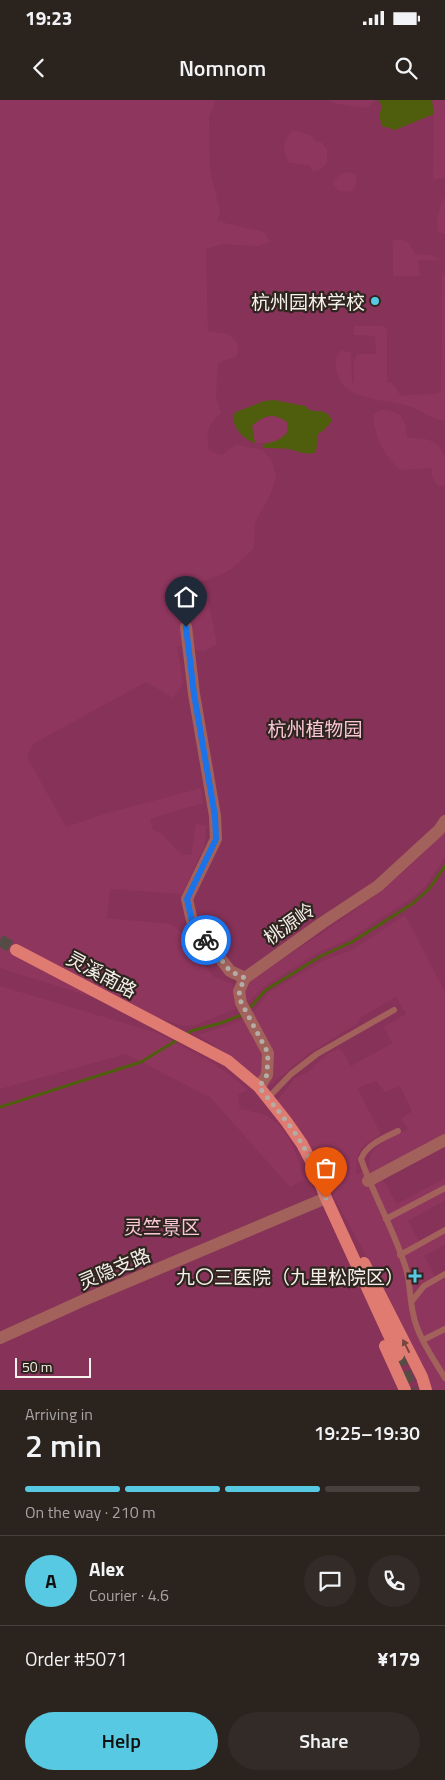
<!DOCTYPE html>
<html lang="en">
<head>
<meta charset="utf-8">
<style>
  :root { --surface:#2b231e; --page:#332b27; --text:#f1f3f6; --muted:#a6a4a4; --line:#47403c; --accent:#57c9e2 }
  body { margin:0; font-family:"Titillium Web","Noto Sans SC",sans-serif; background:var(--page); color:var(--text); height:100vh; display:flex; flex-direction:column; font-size:19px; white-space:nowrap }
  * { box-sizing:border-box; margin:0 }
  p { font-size:16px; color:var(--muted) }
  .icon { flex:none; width:28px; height:28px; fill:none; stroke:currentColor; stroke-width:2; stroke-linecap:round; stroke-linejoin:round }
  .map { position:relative; height:1290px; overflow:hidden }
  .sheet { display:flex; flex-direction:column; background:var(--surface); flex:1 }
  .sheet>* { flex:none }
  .scale { position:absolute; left:15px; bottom:12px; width:76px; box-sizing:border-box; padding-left:5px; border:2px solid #f6f0eb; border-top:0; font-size:14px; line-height:18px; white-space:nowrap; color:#f6f0eb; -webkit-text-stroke:4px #2e251f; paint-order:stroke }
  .pin { position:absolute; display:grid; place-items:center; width:42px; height:42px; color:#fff; margin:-51px -21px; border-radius:50% 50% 50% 0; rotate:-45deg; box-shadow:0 0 5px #0007 }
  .pin .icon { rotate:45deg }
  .courier { position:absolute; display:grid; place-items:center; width:50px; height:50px; margin:-25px; border:4px solid #1a73e8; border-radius:50%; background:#fff; color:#222; box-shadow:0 1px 6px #0007 }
  .overview em { font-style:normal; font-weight:600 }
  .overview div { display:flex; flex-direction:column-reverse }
  .overview { display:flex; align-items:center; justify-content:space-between; height:85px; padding:0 25px }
  h1 { font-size:32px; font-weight:600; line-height:38px }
  .bar { display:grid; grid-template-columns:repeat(4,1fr); gap:8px 5px; align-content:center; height:60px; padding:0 25px }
  .bar i { height:6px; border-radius:4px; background:var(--line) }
  .bar .on { background:var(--accent) }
  .bar p { grid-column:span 4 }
  .line { display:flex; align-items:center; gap:12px; padding:0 25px; border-top:1px solid var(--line) }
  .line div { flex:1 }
  .round { display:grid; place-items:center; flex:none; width:52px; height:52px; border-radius:26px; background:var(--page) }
  .primary-button { display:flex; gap:10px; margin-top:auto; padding:10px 25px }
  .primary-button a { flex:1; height:58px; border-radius:30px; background:var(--accent); color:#111; font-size:20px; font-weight:600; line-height:58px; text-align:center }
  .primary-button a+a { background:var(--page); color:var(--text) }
  .status { display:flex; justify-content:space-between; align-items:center; height:35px; padding:0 25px; background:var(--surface); direction:ltr }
  .status svg { height:14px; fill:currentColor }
  header { display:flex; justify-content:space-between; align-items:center; height:65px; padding:0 25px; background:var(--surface); font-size:22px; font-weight:600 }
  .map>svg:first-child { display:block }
  .green { fill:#873258 }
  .forest { fill:#8f365e; fill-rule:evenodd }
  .water { fill:#4e5e0d }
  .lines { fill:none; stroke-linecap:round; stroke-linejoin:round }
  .stream { stroke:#4e5e0d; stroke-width:3 }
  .secondary-tunnel { stroke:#554c45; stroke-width:12; stroke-dasharray:12 6; stroke-linecap:butt }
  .lane { stroke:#a2625b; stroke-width:6 }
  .street { stroke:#a2625b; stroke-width:12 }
  .secondary { stroke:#e07b71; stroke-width:12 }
  .oneway { fill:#754740 }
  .done { stroke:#b4aca7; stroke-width:5; stroke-dasharray:0 9 }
  .route { stroke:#1a73e8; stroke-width:6 }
  .poi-dot { fill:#57c9e2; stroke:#2e251f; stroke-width:2 }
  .labels { text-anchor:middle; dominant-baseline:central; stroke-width:4.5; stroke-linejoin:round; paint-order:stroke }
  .poi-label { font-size:19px; fill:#f6f0eb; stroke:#2e251f; text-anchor:end }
  .park-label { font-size:19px; fill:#fac6d8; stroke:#2e251f }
  .street-label { font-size:19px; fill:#f6f0eb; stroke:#2e251f }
</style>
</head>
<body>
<div class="status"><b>19:23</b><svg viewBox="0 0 49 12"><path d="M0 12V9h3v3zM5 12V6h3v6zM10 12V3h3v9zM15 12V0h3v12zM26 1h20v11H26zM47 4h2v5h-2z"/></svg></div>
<header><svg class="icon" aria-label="back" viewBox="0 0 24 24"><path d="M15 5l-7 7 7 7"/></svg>Nomnom<svg class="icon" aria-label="search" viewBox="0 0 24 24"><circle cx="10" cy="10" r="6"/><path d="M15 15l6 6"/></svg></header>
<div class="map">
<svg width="445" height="1290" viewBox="0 0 445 1290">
  <rect width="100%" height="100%" fill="#392f28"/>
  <rect class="green" x="0" y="0" width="445" height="1290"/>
  <g class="forest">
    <path d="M0,0H216L209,17L210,70L220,111L217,121L264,132L270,142L258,146L222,144L206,149L208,231L229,234L238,244L237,256L218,263L216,297L221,313C207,326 206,331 209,350L222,355L236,344L262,350L272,360L276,378L270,395L255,423L254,448C233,469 227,475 198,482L207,496L217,544L204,552L177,546L183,584L173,598L146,582L33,644L27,657L66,727L104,714L201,688L203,703L150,719L153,730L162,734L182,755H191L196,724L206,726L205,745L182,794L110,789L107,818L171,824L180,831L199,852L203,863L214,877L233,884L235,909L195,925L183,926L0,868Z"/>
    <polygon points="329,0 376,0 367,8 337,4"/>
    <polygon points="432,0 445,0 445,78 433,80 434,14"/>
    <path d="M292,30L310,35L317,42H321L327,49V63L320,70L313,72L309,65L289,63C282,47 282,45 292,30Z"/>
    <polygon points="346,72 356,74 356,84 352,92 339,91 332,84 338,76"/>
    <polygon points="442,99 445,99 445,134 438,132 437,121"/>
    <polygon points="401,139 408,142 415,154 430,155 441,160 418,160 420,176 393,176 393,141"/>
    <path d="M445,173V321C430,319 420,309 405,305C381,299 339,300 336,268C335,260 336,256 341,250L351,253L352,283L354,282V262L357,254H376L375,236L354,235V226H383L387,230V282L392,283L401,296C415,293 428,296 441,292L442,176Z"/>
    <path d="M381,310C401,310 406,319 407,338C422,337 438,339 443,354L445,355V385L443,387L436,384L432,375V368L400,370C382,352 376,340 373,315Z"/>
    <path d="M269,315L279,316L287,322L289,331C280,342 268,344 255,343L252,326L259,320Z"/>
    <path d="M445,730V757L425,787L409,800L349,839L317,853L264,887L248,902L244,894L252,880C319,834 392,792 445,730Z"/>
    <path d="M405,815L445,892V1034L383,1080L397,1104L445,1078V1100L408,1121L422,1146L445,1134V1145L424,1156L438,1182L445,1178V1290H432L388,1195L332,1094L331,1089L295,1025L277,1001L294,979L309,971L327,954L340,948L351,966L393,943L383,927L406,914L396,897L361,917L358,923L308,954L267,988L228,955L198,935L227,926L243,919L257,908L269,892L324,860L352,850ZM376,981L385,992L400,986L412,1011L401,1019L408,1029C390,1039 366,1045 369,1068L356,1075C357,1050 359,1047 381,1034L357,988Z"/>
    <path d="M0,886L158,933L210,961L238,981L248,990L238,995L240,1009C248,1011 259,1012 267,1016C289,1028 298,1057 305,1080L290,1087L211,998L126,954L0,989Z"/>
  </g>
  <g class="water">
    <polygon points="378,0 432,0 434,14 395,30 382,26 379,15 382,6"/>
    <path d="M274,300L305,306L312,311H322L329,315L332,321L324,330L318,334L316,352C305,356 299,351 288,349C280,348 272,348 264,348L263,344C273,342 282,340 288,331L287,322C273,312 264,315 252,326L255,343C243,339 233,328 233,315L236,312L264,301Z"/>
  </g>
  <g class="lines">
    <g class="stream">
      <polyline points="248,910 266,890 321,856 352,842 412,804 429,789 445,766"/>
      <polyline points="186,934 191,931 221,923 244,914"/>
      <polyline points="0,1007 141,962 179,939"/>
    </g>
    <g class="secondary-tunnel">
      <polyline points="0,840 16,850"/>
      <polyline points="398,1255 412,1290"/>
    </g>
    <g class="lane">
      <polyline points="268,998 291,974 317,954 394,910"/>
      <path d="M398,1031C384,1038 367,1044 361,1059C374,1097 396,1133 407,1172C410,1185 410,1200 413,1213C417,1236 433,1258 445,1278"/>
      <polyline points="386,1119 445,1088"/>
      <polyline points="400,1155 445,1130"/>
      <polyline points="412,1201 424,1186 445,1174"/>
      <polyline points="423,1240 445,1229"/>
    </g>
    <g class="street">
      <polyline points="186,527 194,594 215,716 216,739 187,799 192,821 230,871 245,878"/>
      <polyline points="259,987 267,975 268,953 241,903 239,891 245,878 322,823 378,786 439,730 445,721"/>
      <polyline points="368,1081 445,1040"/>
      <polyline points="0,1238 84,1200 326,1098"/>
    </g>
    <g class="secondary">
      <polyline points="16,850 228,961 259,987 286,1021 302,1044 312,1063 326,1098 398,1255"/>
      <polyline points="364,1163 422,1277 426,1290"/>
      <polyline points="385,1246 405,1290"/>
    </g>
  </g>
  <defs><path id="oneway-solid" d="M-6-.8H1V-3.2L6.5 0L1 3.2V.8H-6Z" transform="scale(1.25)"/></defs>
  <use class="oneway" href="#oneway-solid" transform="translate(406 1246) rotate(-117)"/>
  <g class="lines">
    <path class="done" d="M206,840L230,871L245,878L239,891L241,902L268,953L267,975L259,987C274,1006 290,1024 302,1044C312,1061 319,1080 326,1098"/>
    <polyline class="route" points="186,527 194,594 215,716 216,739 187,799 192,821 206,840"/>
  </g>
  <g class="poi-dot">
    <circle cx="375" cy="201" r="5"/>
    <path d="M412.5 1168.5h5v5h5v5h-5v5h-5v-5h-5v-5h5z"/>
  </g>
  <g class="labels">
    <g class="poi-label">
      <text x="365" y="201">杭州园林学校</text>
      <text x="404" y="1176">九〇三医院（九里松院区）</text>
    </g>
    <g class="park-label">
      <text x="315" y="628">杭州植物园</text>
      <text x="162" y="1126">灵竺景区</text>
    </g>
    <g class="street-label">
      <text transform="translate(289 823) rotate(-35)">桃源岭</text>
      <text transform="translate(102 874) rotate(28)">灵溪南路</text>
      <text transform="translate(114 1168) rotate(-23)">灵隐支路</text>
    </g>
  </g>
</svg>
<div class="scale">50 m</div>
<div class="pin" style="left:326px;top:1098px;background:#ea580c"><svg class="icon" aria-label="bag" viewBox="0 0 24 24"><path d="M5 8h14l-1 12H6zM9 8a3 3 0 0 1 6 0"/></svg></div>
<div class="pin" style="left:186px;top:527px;background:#1f2937"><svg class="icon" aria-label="home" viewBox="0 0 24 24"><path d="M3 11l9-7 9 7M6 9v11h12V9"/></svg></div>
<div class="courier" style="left:206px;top:840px"><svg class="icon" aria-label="bike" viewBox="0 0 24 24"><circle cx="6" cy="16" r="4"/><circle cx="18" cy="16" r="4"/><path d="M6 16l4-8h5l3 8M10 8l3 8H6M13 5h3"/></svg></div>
</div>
<section class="sheet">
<div class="overview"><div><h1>2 min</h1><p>Arriving in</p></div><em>19:25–19:30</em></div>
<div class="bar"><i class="on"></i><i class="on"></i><i class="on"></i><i></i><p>On the way · 210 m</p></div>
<div class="line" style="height:90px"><b class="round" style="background:var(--accent);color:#111">A</b><div><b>Alex</b><p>Courier · 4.6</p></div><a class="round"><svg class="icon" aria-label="chat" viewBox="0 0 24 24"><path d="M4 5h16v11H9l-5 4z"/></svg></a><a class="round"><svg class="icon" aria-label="phone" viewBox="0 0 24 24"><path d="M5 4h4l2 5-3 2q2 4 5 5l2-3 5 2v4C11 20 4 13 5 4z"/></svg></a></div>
<div class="line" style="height:65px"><div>Order #5071</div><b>¥179</b></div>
<div class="primary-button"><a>Help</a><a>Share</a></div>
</section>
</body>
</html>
